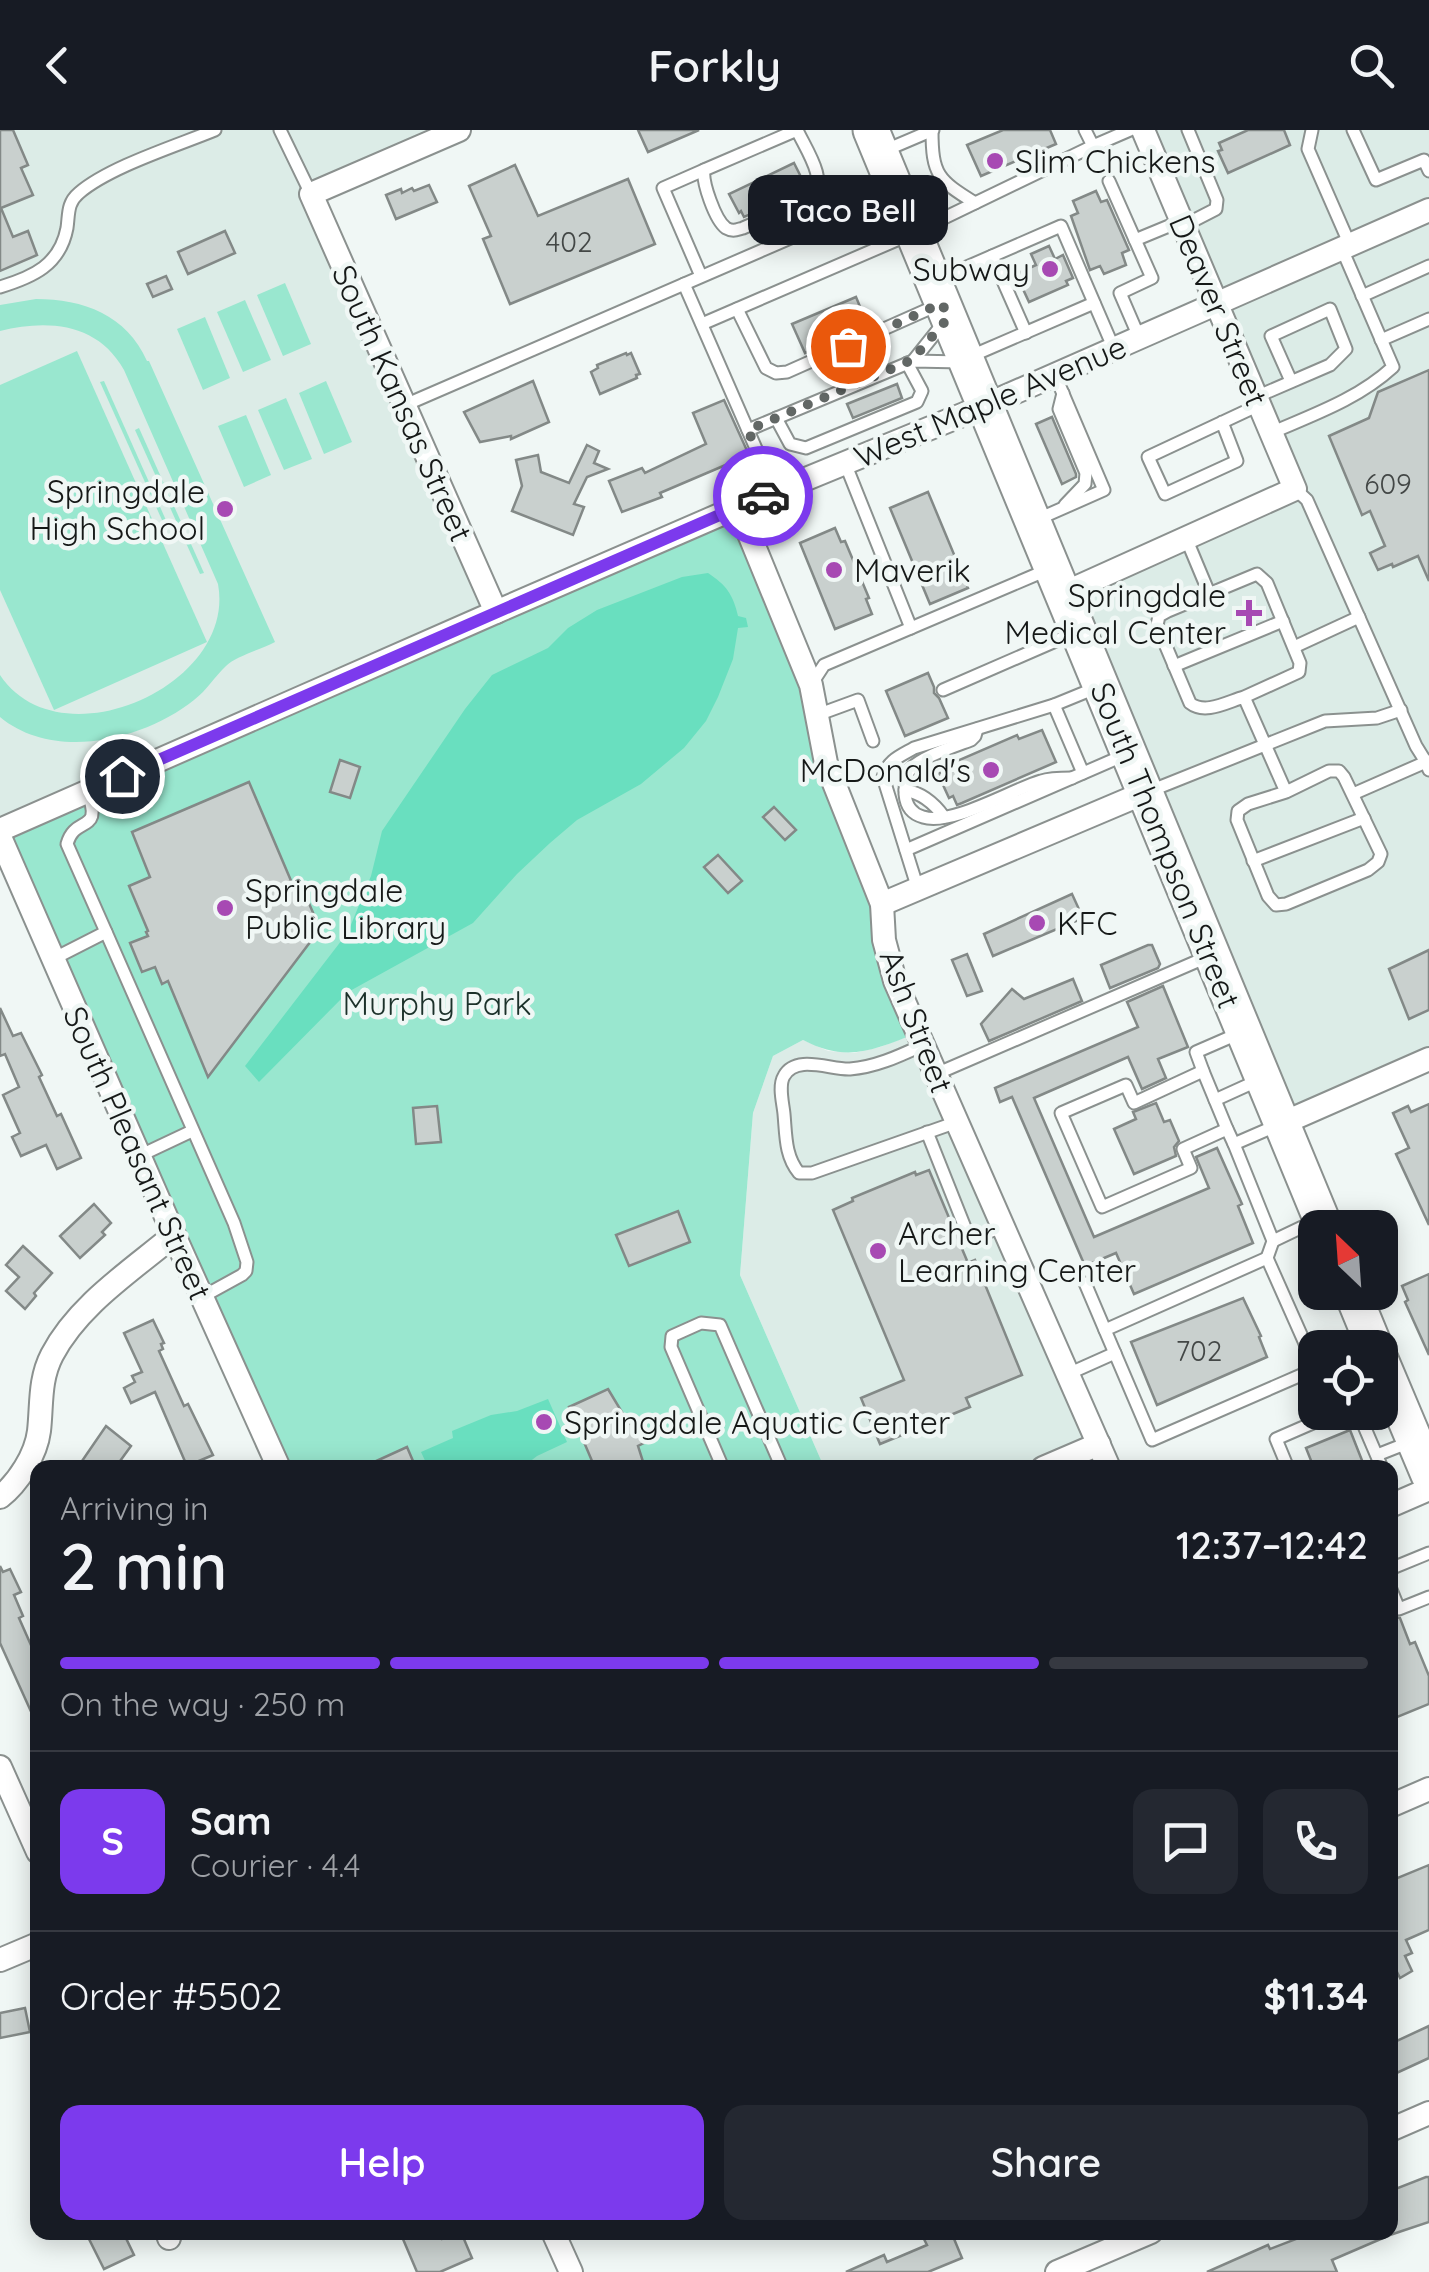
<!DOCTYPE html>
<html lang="en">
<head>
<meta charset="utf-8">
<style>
  :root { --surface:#171b24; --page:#242831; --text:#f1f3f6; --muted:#9ea1a6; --line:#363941; --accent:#7c3aed }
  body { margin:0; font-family:Quicksand,sans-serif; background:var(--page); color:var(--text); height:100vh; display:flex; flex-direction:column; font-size:38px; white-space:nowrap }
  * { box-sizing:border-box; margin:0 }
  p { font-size:32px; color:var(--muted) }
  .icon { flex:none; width:55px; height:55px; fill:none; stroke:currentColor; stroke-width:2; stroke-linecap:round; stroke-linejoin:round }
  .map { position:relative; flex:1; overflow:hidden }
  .side { position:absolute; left:30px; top:1330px; width:1368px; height:780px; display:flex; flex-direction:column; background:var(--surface); border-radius:20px; box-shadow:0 5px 25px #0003 }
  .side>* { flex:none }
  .needle { width:65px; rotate:335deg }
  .fabs { position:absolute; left:1298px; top:1080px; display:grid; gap:20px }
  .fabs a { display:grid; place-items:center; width:100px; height:100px; border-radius:20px; background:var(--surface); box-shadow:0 5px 25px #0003; font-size:50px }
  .pin { position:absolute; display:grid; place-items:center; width:85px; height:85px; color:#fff; margin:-42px; border:5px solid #fff; border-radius:50%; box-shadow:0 2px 10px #0007 }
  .courier { position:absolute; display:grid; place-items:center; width:100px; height:100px; margin:-50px; border:8px solid #7c3aed; border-radius:50%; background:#fff; color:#222; box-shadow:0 2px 12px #0007 }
  .bubble { position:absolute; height:70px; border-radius:20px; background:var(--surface); box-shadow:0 5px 25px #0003; font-size:32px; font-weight:600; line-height:70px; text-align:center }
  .summary em { font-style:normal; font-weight:600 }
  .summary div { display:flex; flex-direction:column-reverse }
  .summary { display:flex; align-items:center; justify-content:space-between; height:170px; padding:0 30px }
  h1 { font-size:65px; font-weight:600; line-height:75px }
  .bar { display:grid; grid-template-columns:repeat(4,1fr); gap:15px 10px; align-content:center; height:120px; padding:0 30px }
  .bar i { height:12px; border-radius:8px; background:var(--line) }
  .bar .active { background:var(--accent) }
  .bar p { grid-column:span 4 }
  .line { display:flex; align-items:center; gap:25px; padding:0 30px; border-top:2px solid var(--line) }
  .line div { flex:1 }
  .round { display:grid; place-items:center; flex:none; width:105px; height:105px; border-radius:20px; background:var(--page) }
  .primary-button { display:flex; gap:20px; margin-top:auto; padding:20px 30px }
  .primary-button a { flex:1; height:115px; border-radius:20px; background:var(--accent); color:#fff; font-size:40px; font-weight:600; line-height:115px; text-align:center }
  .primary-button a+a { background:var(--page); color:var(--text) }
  header { display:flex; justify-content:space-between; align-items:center; height:130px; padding:0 30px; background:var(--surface); font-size:45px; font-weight:600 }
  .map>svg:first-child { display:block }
  .built { fill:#dcece7 }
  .green { fill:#99e7cf }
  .water { fill:#69dfbf }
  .building { fill:#c9d0ce; stroke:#838987; stroke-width:2.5 }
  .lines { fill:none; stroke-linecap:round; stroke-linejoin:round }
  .lane-casing { stroke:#8b918f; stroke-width:15 }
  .street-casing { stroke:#8b918f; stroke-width:26 }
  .primary-casing { stroke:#8b918f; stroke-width:39 }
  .lane { stroke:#fff; stroke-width:11 }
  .street { stroke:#fff; stroke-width:22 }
  .primary { stroke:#fff; stroke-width:35 }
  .done { stroke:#626765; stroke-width:10; stroke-dasharray:0 18 }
  .route { stroke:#7c3aed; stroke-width:12 }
  .poi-dot { fill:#a749b3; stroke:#f0f7f5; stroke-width:4 }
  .labels { text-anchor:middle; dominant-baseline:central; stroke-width:9; stroke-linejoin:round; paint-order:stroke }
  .number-label { font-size:28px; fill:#434746 }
  .poi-label { font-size:32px; fill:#161918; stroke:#f0f7f5; text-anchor:start }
  .street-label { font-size:32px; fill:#161918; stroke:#f0f7f5 }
  .park-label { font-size:32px; fill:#1c312a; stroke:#f0f7f5 }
</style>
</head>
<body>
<header><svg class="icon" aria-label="back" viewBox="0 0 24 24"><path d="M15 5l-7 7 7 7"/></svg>Forkly<svg class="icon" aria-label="search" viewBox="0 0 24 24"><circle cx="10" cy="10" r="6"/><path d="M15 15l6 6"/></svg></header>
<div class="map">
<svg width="1429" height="2142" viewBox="0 0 1429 2142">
  <rect width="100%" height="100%" fill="#f0f7f5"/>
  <g class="built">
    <polygon points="0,0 459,0 311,64 496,482 0,700"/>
    <polygon points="1143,0 1429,0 1429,929 1281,994 1062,464 1295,359"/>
    <polygon points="917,903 1099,1314 1043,1337 824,1337 740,1145 753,983 773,926 803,910 828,921 854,923 880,917"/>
  </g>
  <g class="green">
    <polygon points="285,153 311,214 283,226 257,165"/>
    <path d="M36,169C83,169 127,185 147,231H149L275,512C262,519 236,526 226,536C215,546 207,560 194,570C144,610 54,632 0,587V545C59,634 237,556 218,454L124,240C98,193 48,189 0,201V175Z"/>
    <polygon points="245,170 271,230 243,242 217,182"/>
    <polygon points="205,187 230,248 203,260 177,199"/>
    <polygon points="77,221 207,512 54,580 0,460 0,255"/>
    <polygon points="104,251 169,397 166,399 100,252"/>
    <polygon points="326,251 352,312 324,324 299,263"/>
    <polygon points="286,268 312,329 284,340 258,280"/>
    <polygon points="246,285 271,345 244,357 218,296"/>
    <polygon points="139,298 204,443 200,444 135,300"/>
    <path d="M738,377L802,528L917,903C874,920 847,933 803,910L773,926L753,983L740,1145L824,1337H279L0,707Z"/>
  </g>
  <g class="water">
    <path d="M708,443C726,455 733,464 738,486L746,488L748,497L738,498L733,529L718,567L706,591L684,618L641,654L577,690L550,713L517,744L473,793L348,862L259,952L245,936L348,802L371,746L382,701L465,579L492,545L548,518L568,498L597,480L682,447Z"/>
    <polygon points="548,1269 567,1312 537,1326 523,1337 428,1337 421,1322 453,1308 452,1301 491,1285 517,1281"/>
  </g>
  <g class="building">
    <polygon points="0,0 13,0 28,35 21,38 33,65 1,78 13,107 28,101 37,125 0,141"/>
    <polygon points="638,0 699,0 648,22"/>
    <polygon points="1003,0 1050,0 1056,14 981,46 967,15"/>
    <polygon points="1248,0 1284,0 1290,15 1228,43 1218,21 1222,20 1219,13"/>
    <polygon points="794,33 805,55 803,56 805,61 744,87 741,81 739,83 729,64"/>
    <polygon points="515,35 538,86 628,49 655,114 510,174 483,109 491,106 469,56"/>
    <polygon points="429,55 437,72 396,89 386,65 401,59 402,63 412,58 414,61"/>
    <polygon points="1096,61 1101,72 1107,70 1129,120 1122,123 1126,135 1104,144 1100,136 1090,140 1071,86 1078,83 1073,71"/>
    <polygon points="225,101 235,123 188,144 178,122"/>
    <polygon points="1049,116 1055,129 1063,125 1073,148 1066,151 1068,155 1029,172 1016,144 1036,135 1031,124"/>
    <polygon points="166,146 172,159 153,167 147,154"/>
    <polygon points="856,167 868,196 805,223 792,194"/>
    <polygon points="626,223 627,225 631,223 640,244 636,245 637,248 600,264 591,242 598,238 597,235"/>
    <polygon points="1429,240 1429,451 1418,426 1393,437 1392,434 1378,440 1370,423 1385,416 1370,381 1362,385 1329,306 1369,288 1378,262"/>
    <polygon points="533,251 549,292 511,309 511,306 480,312 464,282"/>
    <polygon points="897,254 902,268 853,288 847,274"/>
    <polygon points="724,270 749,325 660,363 662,367 622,382 609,351 642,338 645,343 706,314 693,283"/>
    <polygon points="1052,287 1076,344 1076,347 1062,354 1036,294"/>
    <polygon points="587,315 599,321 594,333 608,339 587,347 574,374 584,377 573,405 512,381 522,356 516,330 538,325 541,342 569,353"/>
    <polygon points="928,362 968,458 930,474 890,378"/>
    <polygon points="835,398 841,412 845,411 869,468 866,469 872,484 835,499 800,413"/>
    <polygon points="928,543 934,557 934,563 939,568 948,588 905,606 886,561"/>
    <polygon points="1042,600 1056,632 962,673 957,675 953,666 949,668 938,644 943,641 941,638 1017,605 1019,609"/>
    <polygon points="340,630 360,637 350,668 330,662"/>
    <polygon points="249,652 292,753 299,750 320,799 208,947 168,851 162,854 155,837 142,842 130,813 148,806 146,802 148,801 129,756 150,747 132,702"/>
    <polygon points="774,677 796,700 785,710 763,687"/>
    <polygon points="718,725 742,751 728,763 704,737"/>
    <polygon points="1072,764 1083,788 993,826 984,804"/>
    <polygon points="1148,815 1152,815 1160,834 1158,838 1110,858 1101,835"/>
    <polygon points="1429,820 1429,880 1409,889 1389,839"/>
    <polygon points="967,824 982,861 967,866 952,830"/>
    <polygon points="1073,849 1082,871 989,911 981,894 1012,859 1024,869"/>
    <polygon points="1163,856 1188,917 1158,929 1166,948 1142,959 1128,927 1034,968 1094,1107 1209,1058 1196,1027 1217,1018 1242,1074 1238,1076 1253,1113 1134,1164 1116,1123 1085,1136 1012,967 1000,972 995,958 1138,897 1127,872"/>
    <polygon points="0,878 13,906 21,903 42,945 39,947 57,986 61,984 81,1028 57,1039 46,1015 21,1026 13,1009 12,1007 20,1003 3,965 19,957 5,924 0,926"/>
    <polygon points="1156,973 1164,992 1170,990 1179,1011 1174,1017 1176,1026 1134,1044 1114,999 1136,989 1133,982"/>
    <polygon points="1429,974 1429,1095 1396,1024 1409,1018 1393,983 1408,976 1411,982"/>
    <polygon points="437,976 441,1012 416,1014 413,978"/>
    <polygon points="929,1040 968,1133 975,1130 1022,1245 966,1268 970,1277 880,1314 861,1268 904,1250 833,1080 853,1071 852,1068 915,1042 916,1045"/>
    <polygon points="94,1074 111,1093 102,1102 105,1105 80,1128 60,1106"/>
    <polygon points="678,1081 690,1112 629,1136 616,1105"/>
    <polygon points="23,1116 52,1143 34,1163 36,1166 25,1179 6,1161 19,1147 6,1135"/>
    <polygon points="1429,1144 1429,1225 1405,1172 1408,1170 1402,1156"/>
    <polygon points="1243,1168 1261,1206 1259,1207 1267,1227 1157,1275 1131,1212"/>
    <polygon points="153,1190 164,1213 161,1214 163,1219 159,1221 184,1276 188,1274 213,1325 187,1336 155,1262 131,1273 124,1258 135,1252 132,1246 142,1242 124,1203"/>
    <polygon points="608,1259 629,1294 637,1291 646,1312 638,1316 645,1338 595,1338 569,1277"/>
    <polygon points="106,1296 131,1316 115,1338 90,1338 82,1331"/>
    <polygon points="1350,1300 1365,1338 1314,1338 1306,1318"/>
    <polygon points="407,1317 416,1338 361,1338"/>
    <polygon points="0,1436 3,1442 10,1439 21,1462 14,1465 23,1486 19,1488 38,1531 38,1597 0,1513"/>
    <polygon points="1390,1482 1394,1487 1400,1488 1410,1514 1415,1512 1429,1546 1429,1574 1390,1590"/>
    <polygon points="1429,1735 1429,1800 1406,1810 1412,1823 1405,1826 1412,1841 1400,1848 1392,1832 1390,1833 1390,1751"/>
    <polygon points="25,1878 30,1902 0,1908 0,1883"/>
    <polygon points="1429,1896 1429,1928 1390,1946 1390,1914"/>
    <polygon points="1426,2047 1429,2047 1429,2092 1390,2105 1332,2130 1337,2142 1207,2142 1268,2115 1270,2119 1314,2102 1390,2102 1390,2061"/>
    <polygon points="97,2102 123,2102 134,2125 104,2139 88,2107"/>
    <polygon points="400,2102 439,2102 442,2109 461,2102 472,2128 440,2142 417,2142"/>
    <polygon points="933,2102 941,2102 943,2108 952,2104 962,2128 928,2142 846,2142 884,2125 887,2132 927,2115 923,2107"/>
  </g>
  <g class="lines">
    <g class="lane-casing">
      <g id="lane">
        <polyline points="280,0 311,64"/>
        <path d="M797,0C805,18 829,51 812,68L743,98C736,100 733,102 726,98C715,90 702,52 704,40Z"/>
        <path d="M932,0C932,45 938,50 975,73"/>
        <polyline points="1085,0 1093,16 1130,0"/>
        <polyline points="1312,0 1308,19 1350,115"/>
        <polyline points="1353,0 1376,50 1424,30 1429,41"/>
        <polyline points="886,20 933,0"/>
        <polyline points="1109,51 1152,148 1120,163 1139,207"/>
        <polyline points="1183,96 1216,79 1217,70 1188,0"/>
        <polyline points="1135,110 1181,91"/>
        <polyline points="992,126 1026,203"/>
        <polyline points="701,146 663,58 704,40"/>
        <polyline points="937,150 1061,96 1114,219"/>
        <polyline points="684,154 775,362"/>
        <path d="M0,157C33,147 60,135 67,98C69,84 67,73 79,63C109,37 176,16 215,0"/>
        <polyline points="1362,166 1429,136"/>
        <polyline points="737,179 766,238 776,243 787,242 940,174"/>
        <polyline points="702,194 913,103 1093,16"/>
        <polyline points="1381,210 1429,189"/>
        <polyline points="969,227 1094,173"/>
        <polyline points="913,231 945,191"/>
        <polyline points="1063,263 1059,279 1086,343 1085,354 1065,375"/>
        <polyline points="1256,267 1330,235 1346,219 1330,179 1271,206 1291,251"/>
        <polyline points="405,275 892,64"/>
        <polyline points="776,288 790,314 806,318 917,272 922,261 907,233"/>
        <polyline points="1222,292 1237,331 1165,364 1148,327 1259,275"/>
        <polyline points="748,300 913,231 962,232"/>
        <path d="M1271,303C1315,284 1358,269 1393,237L1342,119"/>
        <polyline points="845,333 911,498"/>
        <polyline points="1295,359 1307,370 1416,616 1426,632 1429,631"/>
        <polyline points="1036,390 1104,360 1055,245"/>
        <polyline points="1186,408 1209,463"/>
        <polyline points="1294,517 1359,487"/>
        <polyline points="1174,536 1283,491"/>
        <polyline points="811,555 824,535 1047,440"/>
        <polyline points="943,560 1074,503"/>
        <path d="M1244,567C1227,572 1205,585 1190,573L1157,495L1159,486L1168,481L1257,444L1267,453L1300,533L1299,542L1244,567L1286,662L1329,641H1339L1344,647L1381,724L1378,732L1368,740L1286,774L1276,775L1268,766L1237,690L1238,681L1248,674L1286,662"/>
        <polyline points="1054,575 1083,643"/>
        <polyline points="817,585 858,570 873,611"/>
        <path d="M977,599L975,606L971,610C955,616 917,628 909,641C905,648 905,657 905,664C906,676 912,684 923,687C952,696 1011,660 1041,651C1050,648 1062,648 1072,648"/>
        <path d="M905,660C922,663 934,673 944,687"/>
        <path d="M87,661C104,705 75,684 67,714L106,802"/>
        <polyline points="1150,661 1325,591 1377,588 1401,580"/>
        <polyline points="1353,664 1426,632 1429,640"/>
        <polyline points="906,720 1127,624"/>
        <polyline points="1253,731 1364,688"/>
        <path d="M918,759L883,647C888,630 900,626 914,618L1054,575L1098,557"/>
        <polyline points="53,829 106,802 234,1093 247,1132 246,1141 242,1145 202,1167"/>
        <path d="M923,915C899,926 876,937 850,939C831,940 796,924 784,946C778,956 783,973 784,984C786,1006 785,1026 799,1043H812L957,992"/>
        <polyline points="1203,941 1196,922 1242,902"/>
        <polyline points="936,944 1207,827"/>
        <polyline points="1215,970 1227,999"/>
        <polyline points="1280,994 1234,1014 1273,1111 1267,1128 1315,1236"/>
        <polyline points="927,1002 966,1100 972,1106 977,1106 1003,1097"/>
        <polyline points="1234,1014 1227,999 1183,1019 1191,1038 1102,1077 1061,983 1126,955 1134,973 1203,941 1215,970 1259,950"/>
        <polyline points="139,1026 192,1001"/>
        <polyline points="1273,1111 1319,1089"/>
        <polyline points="1267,1128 1105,1200 1152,1310 1315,1239"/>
        <polyline points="1085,1153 1105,1200"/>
        <polyline points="1068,1244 1115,1223"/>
        <polyline points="1358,1282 1382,1338"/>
        <polyline points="1377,1325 1410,1312"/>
        <polyline points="723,1338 671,1217 672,1206 701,1193 720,1195 782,1338"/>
        <polyline points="1288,1338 1276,1309 1338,1282"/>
        <polyline points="1390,1439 1429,1423"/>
        <polyline points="1390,1457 1399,1479 1429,1467"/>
      </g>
    </g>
    <g class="street-casing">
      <g id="street">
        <polyline points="459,0 311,64 496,482"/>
        <polyline points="738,377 811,555 826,633 882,774 884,810 895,851 1109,1338"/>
        <polyline points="1062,464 1295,359 1143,0"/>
        <polyline points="0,700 496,482 738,377 984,276 1429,80"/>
        <polyline points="0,707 174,1105 279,1338"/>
        <polyline points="882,774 1144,663"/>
        <polyline points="1281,994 1429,929"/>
        <polyline points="1043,1338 1099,1314"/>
        <path d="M0,1367C18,1353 36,1325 39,1301C42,1275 39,1250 52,1225C78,1175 131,1141 174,1105"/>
        <polyline points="1390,1376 1429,1359"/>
        <polyline points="0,1637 38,1722"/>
        <polyline points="1390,1676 1429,1659"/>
        <polyline points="0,1830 38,1814"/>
        <polyline points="1390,2000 1429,1983"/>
        <polyline points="167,2102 169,2108"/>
        <polyline points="553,2102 571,2142"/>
        <polyline points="1057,2142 1151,2102"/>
      </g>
    </g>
    <g class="primary-casing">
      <g id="primary">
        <polyline points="871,0 1325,1098"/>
        <polyline points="1352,1162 1375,1218"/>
        <polyline points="1380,1229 1429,1345"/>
      </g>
    </g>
    <use href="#lane" class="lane"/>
    <use href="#street" class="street"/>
    <use href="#primary" class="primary"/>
  </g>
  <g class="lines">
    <polyline class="done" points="763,366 774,362 748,300 912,230 948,188 942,173 848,216"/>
    <polyline class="route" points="122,646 763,366"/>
  </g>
  <g class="poi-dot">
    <circle cx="995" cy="31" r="10"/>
    <circle cx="1050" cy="139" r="10"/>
    <circle cx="225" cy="379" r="10"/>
    <circle cx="834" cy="440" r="10"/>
    <path d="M1244 468h10v10h10v10h-10v10h-10v-10h-10v-10h10z"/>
    <circle cx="991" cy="640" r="10"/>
    <circle cx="225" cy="778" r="10"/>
    <circle cx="1037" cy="793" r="10"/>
    <circle cx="878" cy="1121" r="10"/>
    <circle cx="544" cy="1292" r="10"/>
  </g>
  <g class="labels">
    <g class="number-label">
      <text x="569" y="111">402</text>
      <text x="1388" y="353">609</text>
      <text x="1199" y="1220">702</text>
    </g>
    <g class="poi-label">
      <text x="1015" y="31">Slim Chickens</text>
      <text x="1030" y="139" text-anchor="end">Subway</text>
      <text x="205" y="361" text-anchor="end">Springdale<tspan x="205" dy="37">High School</tspan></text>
      <text x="854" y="440">Maverik</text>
      <text x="1226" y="465" text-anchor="end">Springdale<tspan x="1226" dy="37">Medical Center</tspan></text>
      <text x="971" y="640" text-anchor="end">McDonald's</text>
      <text x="245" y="760">Springdale<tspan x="245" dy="37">Public Library</tspan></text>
      <text x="1057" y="793">KFC</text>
      <text x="898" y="1103">Archer<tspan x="898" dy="37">Learning Center</tspan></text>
      <text x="564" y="1292">Springdale Aquatic Center</text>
    </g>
    <g class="street-label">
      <text transform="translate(1219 180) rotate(67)">Deaver Street</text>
      <text transform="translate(990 271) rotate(-23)">West Maple Avenue</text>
      <text transform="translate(403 273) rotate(66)">South Kansas Street</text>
      <text transform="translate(1166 715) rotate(68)">South Thompson Street</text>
      <text transform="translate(917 891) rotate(69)">Ash Street</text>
      <text transform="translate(138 1023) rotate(66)">South Pleasant Street</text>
    </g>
    <g class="park-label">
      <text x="437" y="873">Murphy Park</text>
    </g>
  </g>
</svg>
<div class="fabs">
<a><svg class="needle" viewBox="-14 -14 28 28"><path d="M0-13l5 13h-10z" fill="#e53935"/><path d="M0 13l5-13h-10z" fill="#9ea1a6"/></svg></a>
<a><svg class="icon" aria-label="locate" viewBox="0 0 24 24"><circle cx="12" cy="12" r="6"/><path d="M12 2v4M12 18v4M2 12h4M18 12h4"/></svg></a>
</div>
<div class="pin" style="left:848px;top:216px;background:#ea580c"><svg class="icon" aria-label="bag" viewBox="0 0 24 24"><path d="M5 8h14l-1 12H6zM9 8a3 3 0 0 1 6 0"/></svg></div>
<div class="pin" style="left:122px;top:646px;background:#1f2937"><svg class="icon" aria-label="home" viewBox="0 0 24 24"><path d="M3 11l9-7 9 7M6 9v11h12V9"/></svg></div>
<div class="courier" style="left:763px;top:366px"><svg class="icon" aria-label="car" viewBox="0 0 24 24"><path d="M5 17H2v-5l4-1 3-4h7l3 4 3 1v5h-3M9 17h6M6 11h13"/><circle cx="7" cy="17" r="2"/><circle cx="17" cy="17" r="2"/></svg></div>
<div class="bubble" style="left:748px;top:45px;width:200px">Taco Bell</div>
<section class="side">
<div class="summary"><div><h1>2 min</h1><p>Arriving in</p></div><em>12:37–12:42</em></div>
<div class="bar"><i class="active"></i><i class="active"></i><i class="active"></i><i></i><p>On the way · 250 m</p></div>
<div class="line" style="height:180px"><b class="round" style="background:var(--accent);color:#fff">S</b><div><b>Sam</b><p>Courier · 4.4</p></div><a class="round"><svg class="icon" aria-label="chat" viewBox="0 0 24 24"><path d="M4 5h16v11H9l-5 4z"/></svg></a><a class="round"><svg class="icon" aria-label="phone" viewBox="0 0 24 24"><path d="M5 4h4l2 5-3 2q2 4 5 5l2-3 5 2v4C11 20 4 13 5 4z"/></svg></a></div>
<div class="line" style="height:130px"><div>Order #5502</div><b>$11.34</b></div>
<div class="primary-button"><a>Help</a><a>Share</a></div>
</section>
</div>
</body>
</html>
